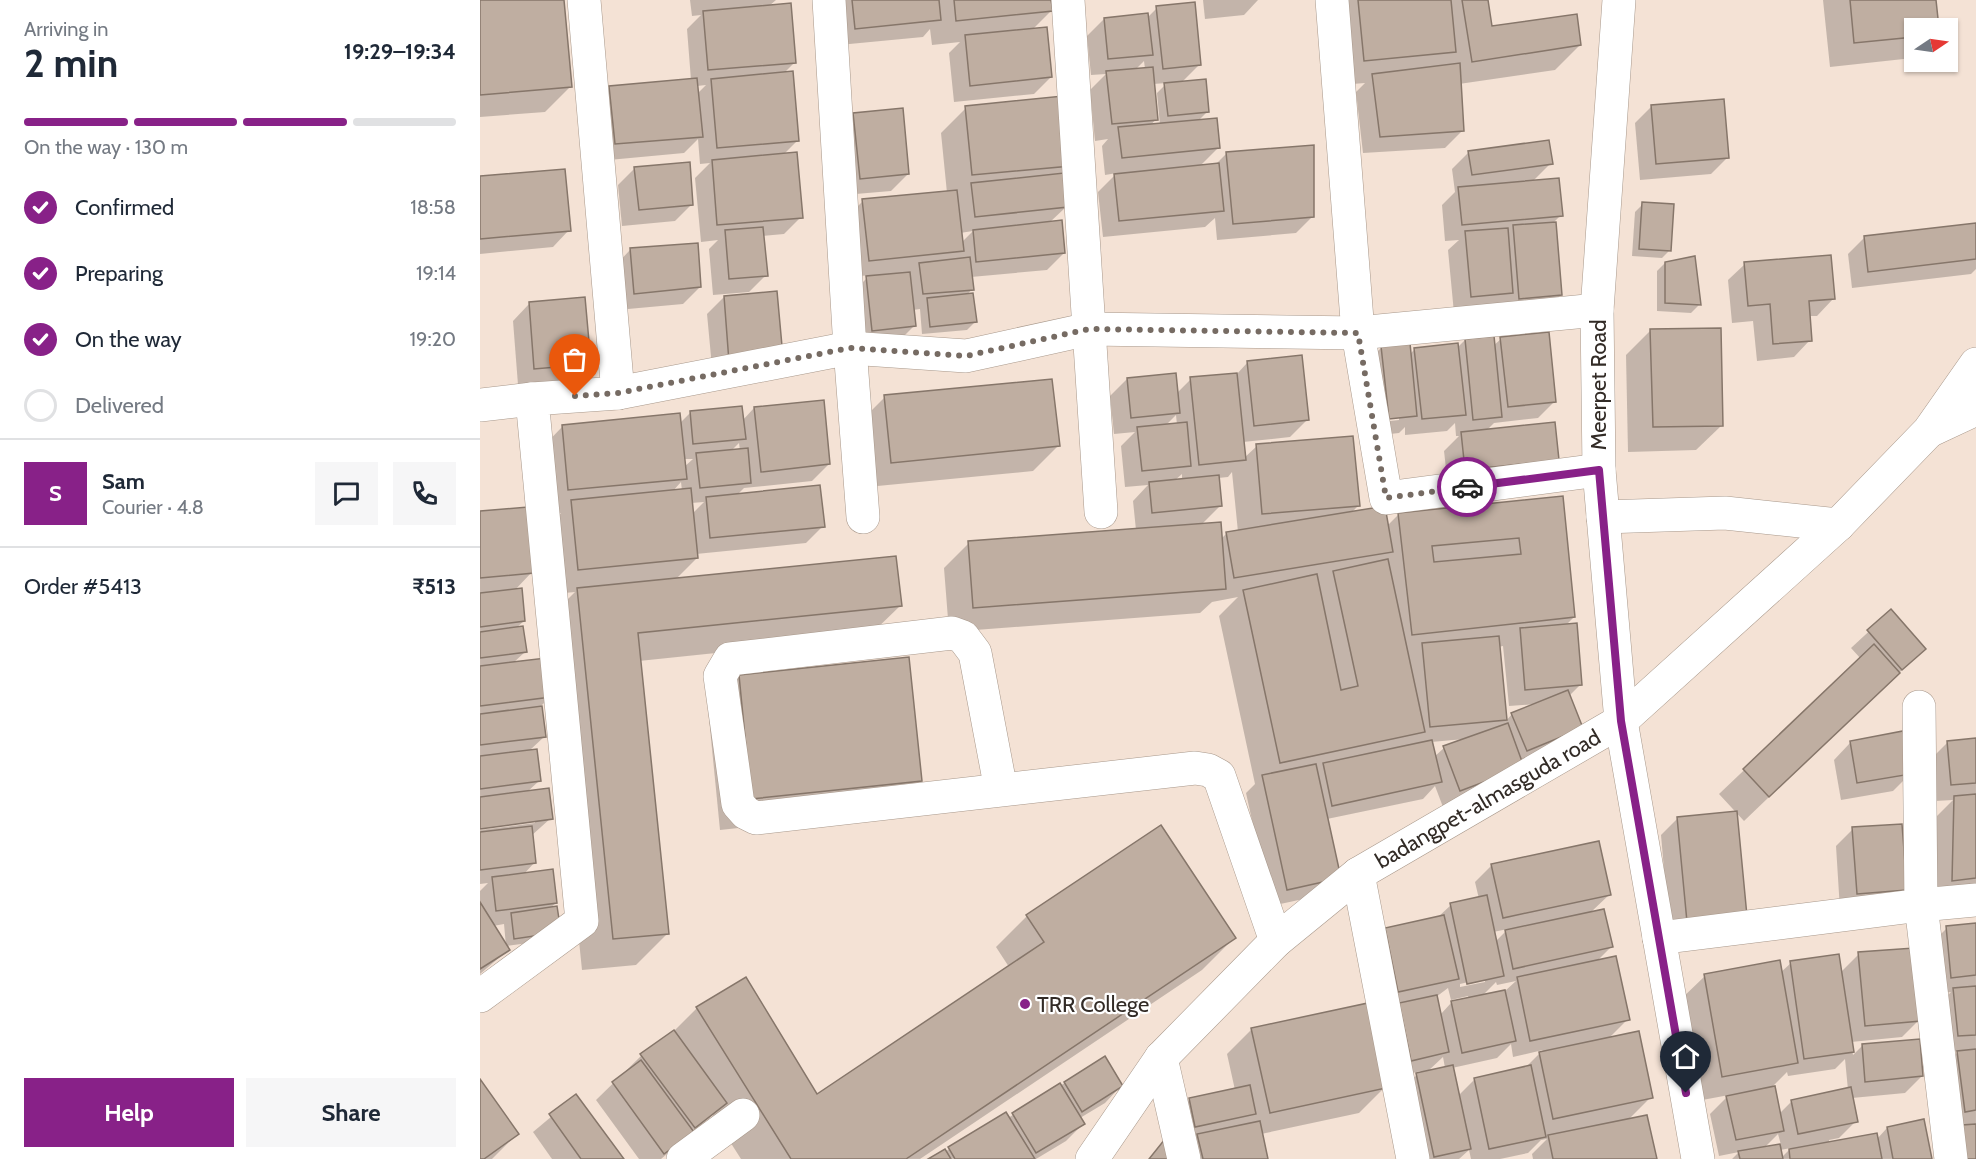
<!DOCTYPE html>
<html lang="en">
<head>
<meta charset="utf-8">
<style>
  :root { --surface:#fff; --page:#f6f6f7; --text:#1f2937; --muted:#747a83; --line:#e0e1e3; --accent:#882188 }
  body { margin:0; font-family:Cabin,sans-serif; background:var(--page); color:var(--text); height:100vh; display:flex; flex-direction:column; font-size:22px; white-space:nowrap }
  * { box-sizing:border-box; margin:0 }
  p { font-size:20px; color:var(--muted) }
  .icon { flex:none; width:33px; height:33px; fill:none; stroke:currentColor; stroke-width:2; stroke-linecap:round; stroke-linejoin:round }
  .map { position:relative; flex:1; overflow:hidden }
  .side { display:flex; flex-direction:column; background:var(--surface); width:480px }
  .side>* { flex:none }
  .needle { width:39px; rotate:77deg }
  .tools { position:absolute; left:1424px; top:18px; display:grid; gap:12px }
  .tools a { display:grid; place-items:center; width:54px; height:54px; border-radius:0px; background:var(--surface); box-shadow:0 2px 4px #0004; font-size:30px }
  .pin { position:absolute; display:grid; place-items:center; width:51px; height:51px; color:#fff; margin:-62px -26px; border-radius:50% 50% 50% 0; rotate:-45deg; box-shadow:0 0 6px #0007 }
  .pin .icon { rotate:45deg }
  .courier { position:absolute; display:grid; place-items:center; width:60px; height:60px; margin:-30px; border:4px solid #882188; border-radius:50%; background:#fff; color:#222; box-shadow:0 2px 8px #0007 }
  .head em { font-style:normal; font-weight:700 }
  .head div { display:flex; flex-direction:column-reverse }
  .head { display:flex; align-items:center; justify-content:space-between; height:102px; padding:0 24px }
  h1 { font-size:39px; font-weight:700; line-height:45px }
  .bar { display:grid; grid-template-columns:repeat(4,1fr); gap:9px 6px; align-content:center; height:72px; padding:0 24px }
  .bar i { height:8px; border-radius:4px; background:var(--line) }
  .bar .active { background:var(--accent) }
  .bar p { grid-column:span 4 }
  .line { display:flex; align-items:center; gap:15px; padding:0 24px; border-top:2px solid var(--line) }
  .line div { flex:1 }
  .round { display:grid; place-items:center; flex:none; width:63px; height:63px; border-radius:0px; background:var(--page) }
  ol { padding:0 24px; list-style:none }
  li { display:flex; align-items:center; gap:18px; height:66px }
  li p { margin-inline-start:auto }
  li .icon { padding:6px; border-radius:50%; background:var(--accent); color:#fff; stroke-width:4 }
  li:last-child { color:var(--muted) }
  li i { width:33px; height:33px; border:3px solid var(--line); border-radius:50% }
  .primary-button { display:flex; gap:12px; margin-top:auto; padding:12px 24px }
  .primary-button a { flex:1; height:69px; border-radius:0px; background:var(--accent); color:#fff; font-size:24px; font-weight:700; line-height:69px; text-align:center }
  .primary-button a+a { background:var(--page); color:var(--text) }
  main { display:flex; flex:1; min-height:0 }
  .map>svg:first-child { display:block }
  .shadow { fill:#0003; fill-rule:evenodd }
  .building { fill:#bfaea1; stroke:#86766a; stroke-width:1.5; fill-rule:evenodd }
  .lines { fill:none; stroke-linecap:round; stroke-linejoin:round }
  .minor-casing { stroke:#a8988b; stroke-width:34 }
  .minor { stroke:#fff; stroke-width:33 }
  .done { stroke:#766b63; stroke-width:6; stroke-dasharray:0 10.8 }
  .route { stroke:#882188; stroke-width:8 }
  .poi-dot { fill:#882188; stroke:#fff; stroke-width:2 }
  .labels { text-anchor:middle; dominant-baseline:central; stroke-width:4.5; stroke-linejoin:round; paint-order:stroke }
  .street-label { font-size:22px; fill:#322b26; stroke:#fff }
  .poi-label { font-size:22px; fill:#322b26; stroke:#fff; text-anchor:start }
</style>
</head>
<body>
<main>
<section class="side">
<div class="head"><div><h1>2 min</h1><p>Arriving in</p></div><em>19:29–19:34</em></div>
<div class="bar"><i class="active"></i><i class="active"></i><i class="active"></i><i></i><p>On the way · 130 m</p></div>
<ol>
<li><svg class="icon" aria-label="check" viewBox="0 0 24 24"><path d="M5 12l5 5 9-10"/></svg>Confirmed<p>18:58</p></li>
<li><svg class="icon" aria-label="check" viewBox="0 0 24 24"><path d="M5 12l5 5 9-10"/></svg>Preparing<p>19:14</p></li>
<li><svg class="icon" aria-label="check" viewBox="0 0 24 24"><path d="M5 12l5 5 9-10"/></svg>On the way<p>19:20</p></li>
<li><i></i>Delivered</li>
</ol>
<div class="line" style="height:108px"><b class="round" style="background:var(--accent);color:#fff">S</b><div><b>Sam</b><p>Courier · 4.8</p></div><a class="round"><svg class="icon" aria-label="chat" viewBox="0 0 24 24"><path d="M4 5h16v11H9l-5 4z"/></svg></a><a class="round"><svg class="icon" aria-label="phone" viewBox="0 0 24 24"><path d="M5 4h4l2 5-3 2q2 4 5 5l2-3 5 2v4C11 20 4 13 5 4z"/></svg></a></div>
<div class="line" style="height:78px"><div>Order #5413</div><b>₹513</b></div>
<div class="primary-button"><a>Help</a><a>Share</a></div>
</section>
<div class="map">
<svg width="1496" height="1159" viewBox="0 0 1496 1159">
  <rect width="100%" height="100%" fill="#f4e2d5"/>
  <g class="shadow">
    <polygon points="0,0 83,0 90,87 65,112 0,117"/>
    <path d="M210,0H296L289,6L315,62L303,74L318,140L303,155L321,217L304,234L282,236L286,275L269,292L233,295L229,249L238,240L221,242L215,178L230,163L220,164L218,139L204,153L118,161L113,104L130,87L211,80L207,29L221,15L212,16ZM226,85L217,94V86Z"/>
    <polygon points="354,0 570,0 571,11 552,30 571,77 554,94 474,102 469,53 480,42 452,45 450,29 443,37 359,45"/>
    <polygon points="723,0 778,0 764,15 725,19"/>
    <polygon points="851,0 1007,0 1011,28 1100,45 1075,70 979,84 982,131 965,148 883,153 876,92 885,83 860,85"/>
    <polygon points="1343,0 1454,0 1457,28 1434,28 1433,58 1350,67"/>
    <path d="M677,8L720,64L701,83L728,111L718,121L738,148L719,167L735,165L747,153L833,216L816,233L737,240L735,218L725,227L623,237L618,192L637,173L625,175L622,146L628,139L615,141L610,90L626,74L611,75L607,36L624,19L667,18ZM664,61L665,69L655,70ZM687,83L677,93L680,125L670,126L676,119L673,84Z"/>
    <polygon points="1172,106 1248,157 1231,174 1160,180 1155,123"/>
    <path d="M486,108L589,165L579,176L586,207L569,223L584,253L567,270L491,277L492,289L486,296L495,322L487,330L442,334L440,309L433,310L434,326L417,343L375,347L370,295L390,275L372,277L366,218L383,201L467,193L461,133ZM493,231L481,243L480,233Z"/>
    <polygon points="374,115 428,174 411,191 364,195 357,132"/>
    <polygon points="989,152 1071,163 1052,182 1081,215 1074,222 1081,295 1064,312 974,313 968,250 979,240 965,241 962,205 975,192 972,169"/>
    <polygon points="155,168 212,204 195,221 142,226 138,185"/>
    <polygon points="0,178 89,230 73,247 0,254"/>
    <polygon points="1163,204 1190,250 1182,258 1152,256 1155,212"/>
    <polygon points="1496,224 1496,269 1491,274 1372,288 1368,254 1385,237"/>
    <polygon points="150,250 220,287 203,304 137,310 134,267"/>
    <polygon points="1185,263 1219,305 1211,313 1177,311 1177,271"/>
    <polygon points="1265,264 1353,299 1337,316 1328,316 1330,340 1314,357 1277,361 1273,321 1252,323 1248,280"/>
    <polygon points="295,293 233,378 227,314 244,297"/>
    <polygon points="49,304 110,363 93,380 38,385 33,321"/>
    <polygon points="1171,330 1241,426 1216,450 1148,452 1146,355"/>
    <path d="M1021,339L1075,401L1058,418L1014,423L1006,431L1077,459L968,486L964,451L979,436H976L975,423L967,431L925,435V427L919,433L892,436L885,364L902,347L929,355L935,349L977,348L985,340L1013,346ZM919,417V420L901,422V419Z"/>
    <path d="M767,363L827,420L810,437L763,442L764,458L777,446L878,506L871,513L907,526L919,514L1082,498L1094,617L1085,626L1101,684L1089,696L1101,728L963,807L955,786L943,799L847,819L842,895L791,906L766,793L775,784L739,616L758,597L732,602L720,613L469,632L464,568L489,543L656,530L653,501L668,485L645,487L641,446L655,432L634,434L630,396L647,379L696,394L711,379L756,375ZM696,415L697,425L685,426ZM752,472L758,532L747,533L741,539L720,526L741,505L738,478L748,477ZM702,474V480L694,481ZM1023,646L1029,706L1056,704L1032,714L1026,721L1018,647ZM985,739L964,748L954,757L951,742Z"/>
    <polygon points="405,397 578,446 553,471 387,487 380,422"/>
    <path d="M274,408L349,464L332,481L264,488L256,496L343,526L326,543L216,554L217,558L195,580L420,606L388,637L159,661L188,933L156,965L102,970L66,621L95,592L74,594L67,527L81,513L64,514L58,452L82,427L200,423L211,412L262,421ZM259,443L260,451H251ZM203,459H213L204,467ZM201,482L202,491L192,492ZM224,502L212,514L211,503Z"/>
    <polygon points="0,512 52,572 34,591 44,621 36,628 45,652 33,663 70,697 61,706 65,736 49,751 59,781 47,792 71,818 51,836 55,862 43,875 76,903 69,909 71,940 26,946 24,924 13,926 28,950 0,974 0,891 8,883 0,884 0,830 55,823 55,820 0,827"/>
    <polygon points="1411,611 1444,649 1264,821 1239,794 1381,659 1371,648"/>
    <polygon points="259,676 441,781 409,812 240,830 228,708"/>
    <polygon points="1496,740 1496,900 1447,905 1450,823 1473,800 1455,801 1451,759 1468,742"/>
    <polygon points="1370,743 1430,774 1413,791 1361,800 1354,760"/>
    <polygon points="1198,818 1249,932 1190,938 1181,835"/>
    <polygon points="1373,829 1425,890 1408,907 1360,910 1356,846"/>
    <path d="M1012,865L1130,894L1110,913L1131,947L1116,962L1148,1019L1128,1039L1171,1097L1148,1120L1175,1159H1053L1052,1154L1067,1139L1061,1140L1048,1153L1020,1159H991L989,1150L979,1159H935L920,1091L941,1071L915,1077L888,946L958,917L971,905L999,899L995,882ZM1028,929L1015,942L1013,932ZM1005,978V982L980,987V984ZM1036,981L1025,991L1002,996L1016,982L1017,985ZM968,988L971,1000L988,996L989,999L971,1003L960,1015L956,997ZM1031,1044L1033,1057L1063,1050L1045,1068L994,1080L978,1096L972,1068L1017,1058ZM963,1057L965,1068L947,1072Z"/>
    <polygon points="547,916 754,938 722,970 440,1159 261,1159 233,1115 181,1159 159,1159 116,1100 161,1056 193,1032 217,1008 337,1096 529,967 516,947"/>
    <polygon points="1496,925 1496,1159 1461,1069 1479,1051 1462,1053 1457,1007 1471,992 1455,994 1450,945 1467,928"/>
    <path d="M1379,954L1439,1020L1422,1037L1371,1042L1373,1055L1382,1046L1442,1076L1425,1093L1372,1098L1376,1121L1359,1138L1349,1140V1143L1397,1139L1407,1128L1450,1159H1252L1259,1152L1239,1156L1230,1114L1249,1095L1217,1101L1200,1000L1225,976L1300,973L1311,963L1361,972ZM1365,1059L1368,1090L1312,1101L1299,1114L1293,1086L1307,1072L1308,1076L1355,1069ZM1298,1134L1301,1145L1284,1148ZM1311,1148L1301,1158L1300,1150Z"/>
    <polygon points="772,1029 904,1088 879,1113 781,1134 787,1159 703,1159 692,1116 709,1100 755,1090 747,1054"/>
    <polygon points="625,1058 641,1086 625,1103 600,1118 603,1124 586,1141 556,1159 451,1159 528,1118"/>
    <polygon points="0,1082 37,1134 12,1159 0,1159"/>
    <polygon points="96,1096 142,1159 72,1159 53,1132"/>
  </g>
  <g class="building">
    <polygon points="0,0 84,0 92,87 0,95"/>
    <polygon points="372,0 459,0 461,20 375,29"/>
    <polygon points="474,0 571,0 573,11 476,21"/>
    <polygon points="878,0 971,0 976,52 884,61"/>
    <polygon points="982,0 1008,0 1012,26 1097,14 1101,45 992,62"/>
    <polygon points="1370,0 1456,0 1459,28 1434,28 1434,37 1374,43"/>
    <polygon points="715,2 721,65 683,69 676,6"/>
    <polygon points="311,3 316,63 228,70 223,11"/>
    <polygon points="668,13 673,55 628,59 624,18"/>
    <polygon points="567,27 572,77 490,86 485,35"/>
    <polygon points="980,63 984,131 900,137 892,74"/>
    <polygon points="673,67 678,120 632,124 626,71"/>
    <polygon points="313,71 319,141 237,148 231,79"/>
    <polygon points="217,78 223,137 135,144 129,86"/>
    <polygon points="726,79 729,112 688,116 684,83"/>
    <polygon points="583,96 591,166 492,175 485,106"/>
    <polygon points="1244,99 1249,158 1176,164 1171,105"/>
    <polygon points="423,108 429,174 380,179 373,113"/>
    <polygon points="737,118 740,148 642,158 638,127"/>
    <polygon points="1069,140 1073,164 992,175 988,151"/>
    <polygon points="834,145 834,217 753,224 746,152"/>
    <polygon points="317,152 323,218 237,225 232,160"/>
    <polygon points="210,162 213,205 159,210 154,167"/>
    <polygon points="739,163 744,211 639,221 634,174"/>
    <polygon points="85,169 91,231 0,239 0,176"/>
    <polygon points="584,173 588,207 495,217 491,183"/>
    <polygon points="1079,178 1083,216 982,225 978,187"/>
    <polygon points="477,190 484,251 389,261 382,199"/>
    <polygon points="1162,202 1194,204 1191,251 1159,249"/>
    <polygon points="582,220 585,253 496,262 493,230"/>
    <polygon points="1076,222 1082,295 1039,299 1033,225"/>
    <polygon points="1496,223 1496,259 1388,272 1384,236"/>
    <polygon points="283,227 288,276 249,279 245,230"/>
    <polygon points="1028,228 1033,293 991,297 985,231"/>
    <polygon points="218,243 221,287 154,294 150,248"/>
    <polygon points="1351,255 1355,299 1329,301 1332,341 1293,344 1290,304 1268,306 1264,262"/>
    <polygon points="1215,256 1221,305 1185,303 1185,262"/>
    <polygon points="490,257 494,290 443,294 439,263"/>
    <polygon points="430,272 436,326 392,331 386,276"/>
    <polygon points="297,291 303,357 249,362 244,296"/>
    <polygon points="493,293 497,322 450,327 447,298"/>
    <polygon points="105,297 111,364 54,369 49,302"/>
    <polygon points="1241,328 1243,426 1173,427 1170,329"/>
    <polygon points="1069,332 1076,402 1028,407 1020,337"/>
    <polygon points="1014,336 1022,417 993,420 985,339"/>
    <polygon points="930,343 937,416 909,419 901,346"/>
    <polygon points="978,343 986,415 942,419 934,348"/>
    <polygon points="822,355 829,420 774,426 767,361"/>
    <polygon points="696,373 700,413 651,418 647,378"/>
    <polygon points="757,373 766,460 719,465 710,377"/>
    <polygon points="572,379 580,446 411,463 404,395"/>
    <polygon points="344,400 350,464 281,472 274,407"/>
    <polygon points="262,406 266,439 213,444 210,411"/>
    <polygon points="200,413 207,479 88,490 82,425"/>
    <polygon points="707,422 711,466 662,471 657,427"/>
    <polygon points="1075,422 1079,460 985,470 981,432"/>
    <polygon points="873,436 880,506 782,514 776,444"/>
    <polygon points="268,448 271,483 220,488 216,453"/>
    <polygon points="739,475 742,506 672,513 669,482"/>
    <polygon points="340,485 345,527 230,538 226,497"/>
    <polygon points="211,488 218,558 98,570 91,500"/>
    <path d="M1083,496L1095,617L932,635L918,513ZM1039,538L1041,554L954,562L952,546Z"/>
    <polygon points="905,506 913,552 754,578 746,532"/>
    <polygon points="48,507 54,573 0,578 0,511"/>
    <polygon points="741,522 746,589 493,608 488,541"/>
    <polygon points="416,556 422,606 158,633 189,934 133,939 97,588"/>
    <polygon points="908,559 945,732 800,763 763,590 837,574 861,690 878,686 853,571"/>
    <polygon points="42,588 45,621 0,627 0,593"/>
    <polygon points="1411,609 1446,649 1422,670 1387,630"/>
    <polygon points="1097,623 1102,685 1045,690 1040,628"/>
    <polygon points="43,626 47,652 0,658 0,632"/>
    <polygon points="1019,636 1027,720 950,727 942,643"/>
    <polygon points="1394,644 1420,673 1289,797 1263,769"/>
    <polygon points="429,657 442,781 271,799 259,675"/>
    <polygon points="66,658 71,697 0,706 0,666"/>
    <polygon points="1088,690 1103,728 1047,751 1031,713"/>
    <polygon points="62,706 66,737 0,745 0,714"/>
    <polygon points="1028,723 1044,767 980,791 963,746"/>
    <polygon points="1423,731 1431,774 1377,783 1370,741"/>
    <polygon points="1496,738 1496,783 1471,785 1467,741"/>
    <polygon points="952,740 962,782 852,806 843,763"/>
    <polygon points="57,749 61,781 0,789 0,756"/>
    <polygon points="836,764 861,878 807,890 782,775"/>
    <polygon points="69,788 73,819 0,829 0,797"/>
    <polygon points="1496,794 1496,878 1472,881 1474,796"/>
    <polygon points="1257,811 1267,916 1207,922 1197,817"/>
    <polygon points="1422,824 1427,890 1377,894 1372,827"/>
    <polygon points="681,825 756,938 426,1159 311,1159 216,1007 266,977 337,1094 564,942 546,915"/>
    <polygon points="52,826 56,863 0,870 0,832"/>
    <polygon points="1119,841 1131,895 1023,918 1011,864"/>
    <polygon points="73,869 77,903 16,911 12,877"/>
    <polygon points="1007,895 1024,976 987,984 970,903"/>
    <polygon points="0,902 30,950 0,969"/>
    <polygon points="77,906 81,932 34,939 31,913"/>
    <polygon points="1124,909 1133,947 1033,969 1025,930"/>
    <polygon points="964,915 979,979 918,992 905,928"/>
    <polygon points="1496,923 1496,975 1471,978 1466,926"/>
    <polygon points="1434,948 1441,1021 1385,1026 1378,952"/>
    <polygon points="1359,954 1374,1052 1324,1059 1310,961"/>
    <polygon points="1136,956 1150,1020 1050,1041 1037,977"/>
    <polygon points="1300,960 1318,1063 1242,1077 1224,974"/>
    <polygon points="1496,986 1496,1035 1478,1036 1473,988"/>
    <polygon points="1025,990 1036,1041 982,1053 971,1001"/>
    <polygon points="957,995 969,1052 931,1061 919,1003"/>
    <polygon points="888,1003 906,1088 790,1113 771,1028"/>
    <polygon points="194,1030 247,1103 215,1128 160,1054"/>
    <polygon points="1159,1031 1173,1098 1073,1119 1059,1052"/>
    <polygon points="1440,1039 1443,1076 1385,1082 1382,1044"/>
    <polygon points="1496,1049 1496,1110 1485,1112 1477,1051"/>
    <polygon points="625,1056 643,1086 602,1112 584,1082"/>
    <polygon points="161,1060 214,1132 184,1154 132,1082"/>
    <polygon points="973,1065 991,1149 954,1157 936,1073"/>
    <polygon points="1051,1065 1066,1137 1009,1149 994,1078"/>
    <polygon points="0,1079 39,1134 4,1159 0,1159"/>
    <polygon points="580,1083 605,1124 556,1153 532,1113"/>
    <polygon points="770,1085 776,1114 715,1127 709,1098"/>
    <polygon points="1295,1086 1304,1131 1256,1140 1246,1096"/>
    <polygon points="1371,1087 1378,1122 1318,1134 1311,1100"/>
    <polygon points="96,1094 144,1159 101,1159 69,1114"/>
    <polygon points="526,1112 555,1159 475,1159 468,1147"/>
    <polygon points="1167,1115 1177,1159 1073,1159 1068,1135"/>
    <polygon points="1444,1119 1452,1159 1413,1159 1407,1127"/>
    <polygon points="780,1121 788,1159 723,1159 717,1134"/>
    <polygon points="1496,1124 1496,1159 1485,1159 1482,1125"/>
    <polygon points="1397,1133 1402,1159 1310,1159 1309,1149"/>
    <polygon points="685,1139 689,1159 669,1159"/>
    <polygon points="1300,1144 1303,1159 1260,1159 1258,1151"/>
    <polygon points="465,1149 471,1159 448,1159"/>
  </g>
  <g class="lines">
    <g class="minor-casing">
      <g id="minor">
        <polyline points="349,0 370,348 383,517"/>
        <polyline points="588,0 609,329 878,333 1117,310"/>
        <polyline points="852,0 878,333 906,498 1119,470"/>
        <polyline points="1139,0 1117,310 1119,470 1141,721 1218,1159"/>
        <polyline points="138,393 370,348 486,356 609,329 621,512"/>
        <polyline points="0,405 52,399"/>
        <polyline points="1451,430 1496,409"/>
        <polyline points="1123,517 1245,513 1358,525"/>
        <polyline points="521,790 495,653 483,637 472,633 250,659 240,676 258,804 266,813 276,818 715,768 728,770 739,776 796,941"/>
        <polyline points="878,874 933,1159"/>
        <polyline points="1179,938 1441,905 1439,707"/>
        <polyline points="0,996 102,921 52,399 138,393 104,0"/>
        <polyline points="681,1058 704,1159"/>
        <polyline points="203,1159 263,1115"/>
        <polyline points="612,1159 681,1058 796,941 878,874 1141,721 1358,525 1449,431 1496,364"/>
        <polyline points="1471,1159 1441,905 1496,900"/>
      </g>
    </g>
    <use href="#minor" class="minor"/>
  </g>
  <g class="lines">
    <polyline class="done" points="95,396 138,393 370,348 486,356 609,329 878,333 906,498 987,487"/>
    <polyline class="route" points="987,487 1119,470 1141,721 1206,1093"/>
  </g>
  <circle class="poi-dot" cx="545" cy="1004" r="6"/>
  <g class="labels">
    <g class="street-label">
      <text transform="translate(1118 385) rotate(-90)">Meerpet Road</text>
      <text transform="translate(1008 799) rotate(-30)">badangpet-almasguda road</text>
    </g>
    <g class="poi-label">
      <text x="557" y="1004">TRR College</text>
    </g>
  </g>
</svg>
<div class="tools">
<a><svg class="needle" viewBox="-14 -14 28 28"><path d="M0-13l5 13h-10z" fill="#e53935"/><path d="M0 13l5-13h-10z" fill="#747a83"/></svg></a>
</div>
<div class="pin" style="left:95px;top:396px;background:#ea580c"><svg class="icon" aria-label="bag" viewBox="0 0 24 24"><path d="M5 8h14l-1 12H6zM9 8a3 3 0 0 1 6 0"/></svg></div>
<div class="pin" style="left:1206px;top:1093px;background:#1f2937"><svg class="icon" aria-label="home" viewBox="0 0 24 24"><path d="M3 11l9-7 9 7M6 9v11h12V9"/></svg></div>
<div class="courier" style="left:987px;top:487px"><svg class="icon" aria-label="car" viewBox="0 0 24 24"><path d="M5 17H2v-5l4-1 3-4h7l3 4 3 1v5h-3M9 17h6M6 11h13"/><circle cx="7" cy="17" r="2"/><circle cx="17" cy="17" r="2"/></svg></div>
</div>
</main>
</body>
</html>
